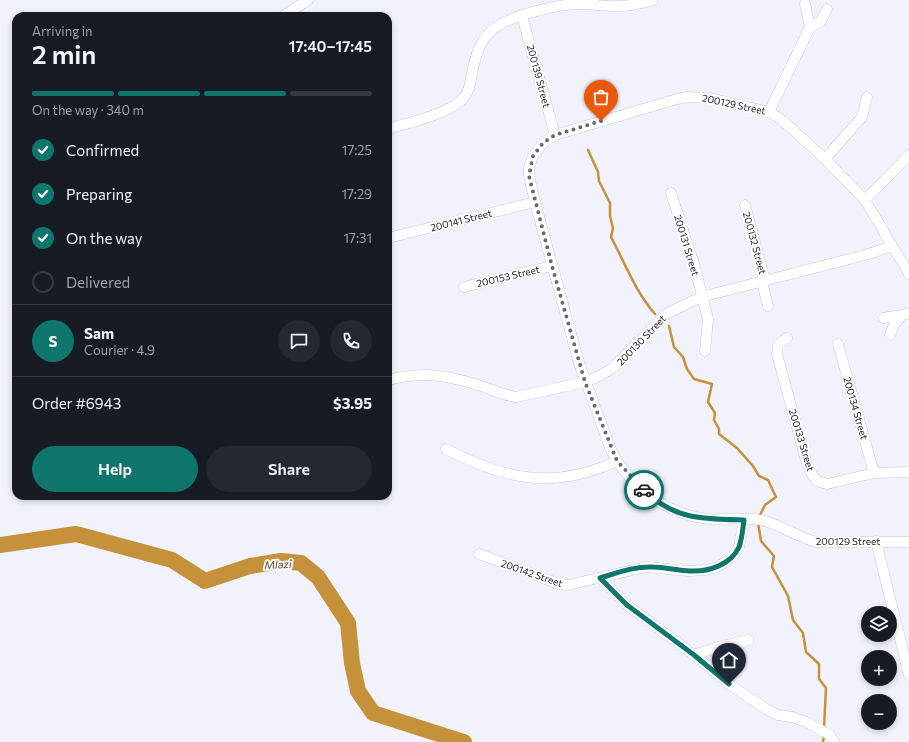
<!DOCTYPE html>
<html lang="en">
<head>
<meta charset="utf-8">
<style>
  :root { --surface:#171b24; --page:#242831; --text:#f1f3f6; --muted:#9ea1a6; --line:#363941; --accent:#0f766e }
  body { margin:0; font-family:Commissioner,sans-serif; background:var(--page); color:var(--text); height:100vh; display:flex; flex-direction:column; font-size:15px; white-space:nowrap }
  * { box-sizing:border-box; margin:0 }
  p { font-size:13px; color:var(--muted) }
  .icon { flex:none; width:22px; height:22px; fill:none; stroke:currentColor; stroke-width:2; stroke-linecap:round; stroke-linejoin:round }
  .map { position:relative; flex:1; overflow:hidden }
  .panel { position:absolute; left:12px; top:12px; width:380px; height:488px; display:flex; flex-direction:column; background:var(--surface); border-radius:12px; box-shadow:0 2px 6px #0003 }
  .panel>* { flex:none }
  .buttons { position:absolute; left:861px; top:606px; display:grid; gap:8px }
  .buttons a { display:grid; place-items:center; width:36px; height:36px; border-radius:50%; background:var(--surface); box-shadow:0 2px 6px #0003; font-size:20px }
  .pin { position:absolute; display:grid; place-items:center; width:34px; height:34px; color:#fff; margin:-41px -17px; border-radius:50% 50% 50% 0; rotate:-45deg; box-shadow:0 0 4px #0007 }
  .pin .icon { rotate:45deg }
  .courier { position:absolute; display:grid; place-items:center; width:40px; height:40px; margin:-20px; border:3px solid #0f766e; border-radius:50%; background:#fff; color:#222; box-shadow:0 1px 5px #0007 }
  .summary em { font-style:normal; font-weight:600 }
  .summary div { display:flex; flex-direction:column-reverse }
  .summary { display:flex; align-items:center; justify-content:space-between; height:68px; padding:0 20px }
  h1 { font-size:26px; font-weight:600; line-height:30px }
  .bar { display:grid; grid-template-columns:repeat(4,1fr); gap:6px 4px; align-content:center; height:48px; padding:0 20px }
  .bar i { height:5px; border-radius:3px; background:var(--line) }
  .bar .selected { background:var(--accent) }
  .bar p { grid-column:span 4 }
  .line { display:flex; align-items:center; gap:10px; padding:0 20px; border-top:1px solid var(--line) }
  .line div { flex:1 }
  .round { display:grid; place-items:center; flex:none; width:42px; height:42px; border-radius:21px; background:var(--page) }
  ol { padding:0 20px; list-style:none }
  li { display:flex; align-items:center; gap:12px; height:44px }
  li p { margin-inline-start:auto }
  li .icon { padding:4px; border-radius:50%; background:var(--accent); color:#fff; stroke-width:4 }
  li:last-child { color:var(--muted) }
  li i { width:22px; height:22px; border:2px solid var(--line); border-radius:50% }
  .primary-button { display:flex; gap:8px; margin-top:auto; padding:8px 20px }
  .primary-button a { flex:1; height:46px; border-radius:24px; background:var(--accent); color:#fff; font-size:16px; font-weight:600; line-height:46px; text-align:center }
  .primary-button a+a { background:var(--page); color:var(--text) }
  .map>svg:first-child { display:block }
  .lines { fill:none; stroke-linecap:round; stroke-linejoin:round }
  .stream { stroke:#c5923b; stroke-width:2.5 }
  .river { stroke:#c5923b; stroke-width:16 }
  .street-casing { stroke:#c6c8de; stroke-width:11 }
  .street { stroke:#fff; stroke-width:10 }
  .done { stroke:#676870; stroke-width:4; stroke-dasharray:0 7.2 }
  .route { stroke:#0f766e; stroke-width:5 }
  .labels { text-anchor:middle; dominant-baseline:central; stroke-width:4; stroke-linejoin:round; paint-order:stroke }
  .street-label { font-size:10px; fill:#1d1e25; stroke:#fff }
  .water-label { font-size:11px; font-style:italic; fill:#5c4622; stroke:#fff }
</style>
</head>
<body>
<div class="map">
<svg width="909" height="742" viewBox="0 0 909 742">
  <rect width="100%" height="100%" fill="#f1f2fb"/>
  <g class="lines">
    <g class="stream">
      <path d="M588,150L598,172L599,181L610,203V216L613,228L611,237C625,263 635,291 655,314"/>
      <polyline points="669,326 674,347 683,357 687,369 694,379 712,384 708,402 715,413 714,420 719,429 719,434 737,448 753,466 759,476 768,480 776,497 765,505 759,517"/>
      <polyline points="758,522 761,541 774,556 772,567 788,596 793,620 803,633 806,652 819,664 819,679 826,688 824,728"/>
      <polyline points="823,742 824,735"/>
    </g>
    <polyline class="river" points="0,545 76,534 172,560 205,581 250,566 281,561 301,563 318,577 348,623 352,663 358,691 373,713 464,742"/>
    <g class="street-casing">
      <g id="street">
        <polyline points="283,16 308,0"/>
        <polyline points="522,16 555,135"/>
        <polyline points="810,27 821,21 827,9"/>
        <polyline points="769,112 810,27 805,4"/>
        <path d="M388,129C407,123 454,113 465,96C469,91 470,84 471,79C475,57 479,37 499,25C516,15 561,3 581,4C594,4 607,7 620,6C632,6 642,3 653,0"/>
        <polyline points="825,159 862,117 867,97"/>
        <polyline points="671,193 694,264 708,319 705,351"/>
        <polyline points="865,200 909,155"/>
        <polyline points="745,205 765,281"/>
        <polyline points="388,238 535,202"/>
        <path d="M909,274L865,200L825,159L782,120L769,112L710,98L688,97L677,99L555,135L543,143L533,156L529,167V176L535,202L579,363L611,450C630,487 668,516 710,519C727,520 748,516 765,521C782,526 798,537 816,542H909"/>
        <polyline points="762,282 768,306"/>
        <polyline points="464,287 552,266"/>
        <polyline points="883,318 902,315"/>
        <polyline points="890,335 894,325 902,315 909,313"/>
        <polyline points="787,338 778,345 777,354 807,464 812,475 817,481 827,484 874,473 909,472"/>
        <polyline points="838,344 874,473"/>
        <path d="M388,380C423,371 447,375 481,386C493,390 503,395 516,397L585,382L599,376L613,368L666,314L701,297L869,254L892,246"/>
        <path d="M446,449C505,480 554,490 617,461"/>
        <polyline points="876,541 909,675"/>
        <polyline points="479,554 559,584 568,585 646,567 689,571 706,570 717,567 724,563 733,556 739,547 744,520"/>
        <polyline points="600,578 627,605 694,655 729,684 766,709 778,715 792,717 806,722 830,735 834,742"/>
        <polyline points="694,655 718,647 749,640"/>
      </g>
    </g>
    <use href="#street" class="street"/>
  </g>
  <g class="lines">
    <polyline class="done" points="601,121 555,135 543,143 533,156 529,176 552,266 585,382 617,461 644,490"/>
    <path class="route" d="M644,490C674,520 704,519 744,520C743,528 742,539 739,547C731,565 708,572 690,571C678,571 666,567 653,567C635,566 617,573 600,578L627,605L694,655L729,684"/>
  </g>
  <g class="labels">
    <g class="street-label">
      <text transform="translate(539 76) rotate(75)">200139 Street</text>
      <text transform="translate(734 104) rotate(12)">200129 Street</text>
      <text transform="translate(461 220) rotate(-14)">200141 Street</text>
      <text transform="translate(755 243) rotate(75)">200132 Street</text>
      <text transform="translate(687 245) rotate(73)">200131 Street</text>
      <text transform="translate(508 276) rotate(-13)">200153 Street</text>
      <text transform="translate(641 340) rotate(-46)">200130 Street</text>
      <text transform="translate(856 408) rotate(74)">200134 Street</text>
      <text transform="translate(802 440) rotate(73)">200133 Street</text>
      <text x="848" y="541">200129 Street</text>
      <text transform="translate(532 573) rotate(19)">200142 Street</text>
    </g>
    <g class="water-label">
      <text transform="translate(278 564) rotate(-3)">Mlazi</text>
    </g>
  </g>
</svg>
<div class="buttons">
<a><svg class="icon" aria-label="layers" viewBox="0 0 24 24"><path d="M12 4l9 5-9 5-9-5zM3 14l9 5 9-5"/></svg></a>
<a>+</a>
<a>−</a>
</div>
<div class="pin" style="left:601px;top:121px;background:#ea580c"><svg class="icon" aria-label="bag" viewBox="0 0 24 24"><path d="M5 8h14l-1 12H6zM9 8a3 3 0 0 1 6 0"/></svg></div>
<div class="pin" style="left:729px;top:684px;background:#1f2937"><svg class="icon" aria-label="home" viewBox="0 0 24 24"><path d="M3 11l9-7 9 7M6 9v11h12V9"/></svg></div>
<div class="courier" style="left:644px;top:490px"><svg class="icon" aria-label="car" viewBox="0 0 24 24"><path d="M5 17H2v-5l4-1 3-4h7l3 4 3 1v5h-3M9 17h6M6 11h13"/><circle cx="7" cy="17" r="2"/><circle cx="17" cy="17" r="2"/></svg></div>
<section class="panel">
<div class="summary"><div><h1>2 min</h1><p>Arriving in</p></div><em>17:40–17:45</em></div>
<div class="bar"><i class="selected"></i><i class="selected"></i><i class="selected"></i><i></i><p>On the way · 340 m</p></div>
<ol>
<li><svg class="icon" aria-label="check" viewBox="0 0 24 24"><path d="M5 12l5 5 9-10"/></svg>Confirmed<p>17:25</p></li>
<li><svg class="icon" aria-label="check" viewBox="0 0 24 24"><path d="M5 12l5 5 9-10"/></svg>Preparing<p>17:29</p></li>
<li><svg class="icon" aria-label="check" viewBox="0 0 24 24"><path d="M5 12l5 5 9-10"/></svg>On the way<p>17:31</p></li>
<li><i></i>Delivered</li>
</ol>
<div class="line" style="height:72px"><b class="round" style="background:var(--accent);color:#fff">S</b><div><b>Sam</b><p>Courier · 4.9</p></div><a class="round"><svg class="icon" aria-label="chat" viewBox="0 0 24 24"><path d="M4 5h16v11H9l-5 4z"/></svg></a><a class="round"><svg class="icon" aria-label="phone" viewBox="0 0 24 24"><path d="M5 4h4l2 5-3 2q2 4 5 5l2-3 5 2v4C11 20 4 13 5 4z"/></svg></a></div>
<div class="line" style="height:52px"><div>Order #6943</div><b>$3.95</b></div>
<div class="primary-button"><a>Help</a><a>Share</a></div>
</section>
</div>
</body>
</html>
